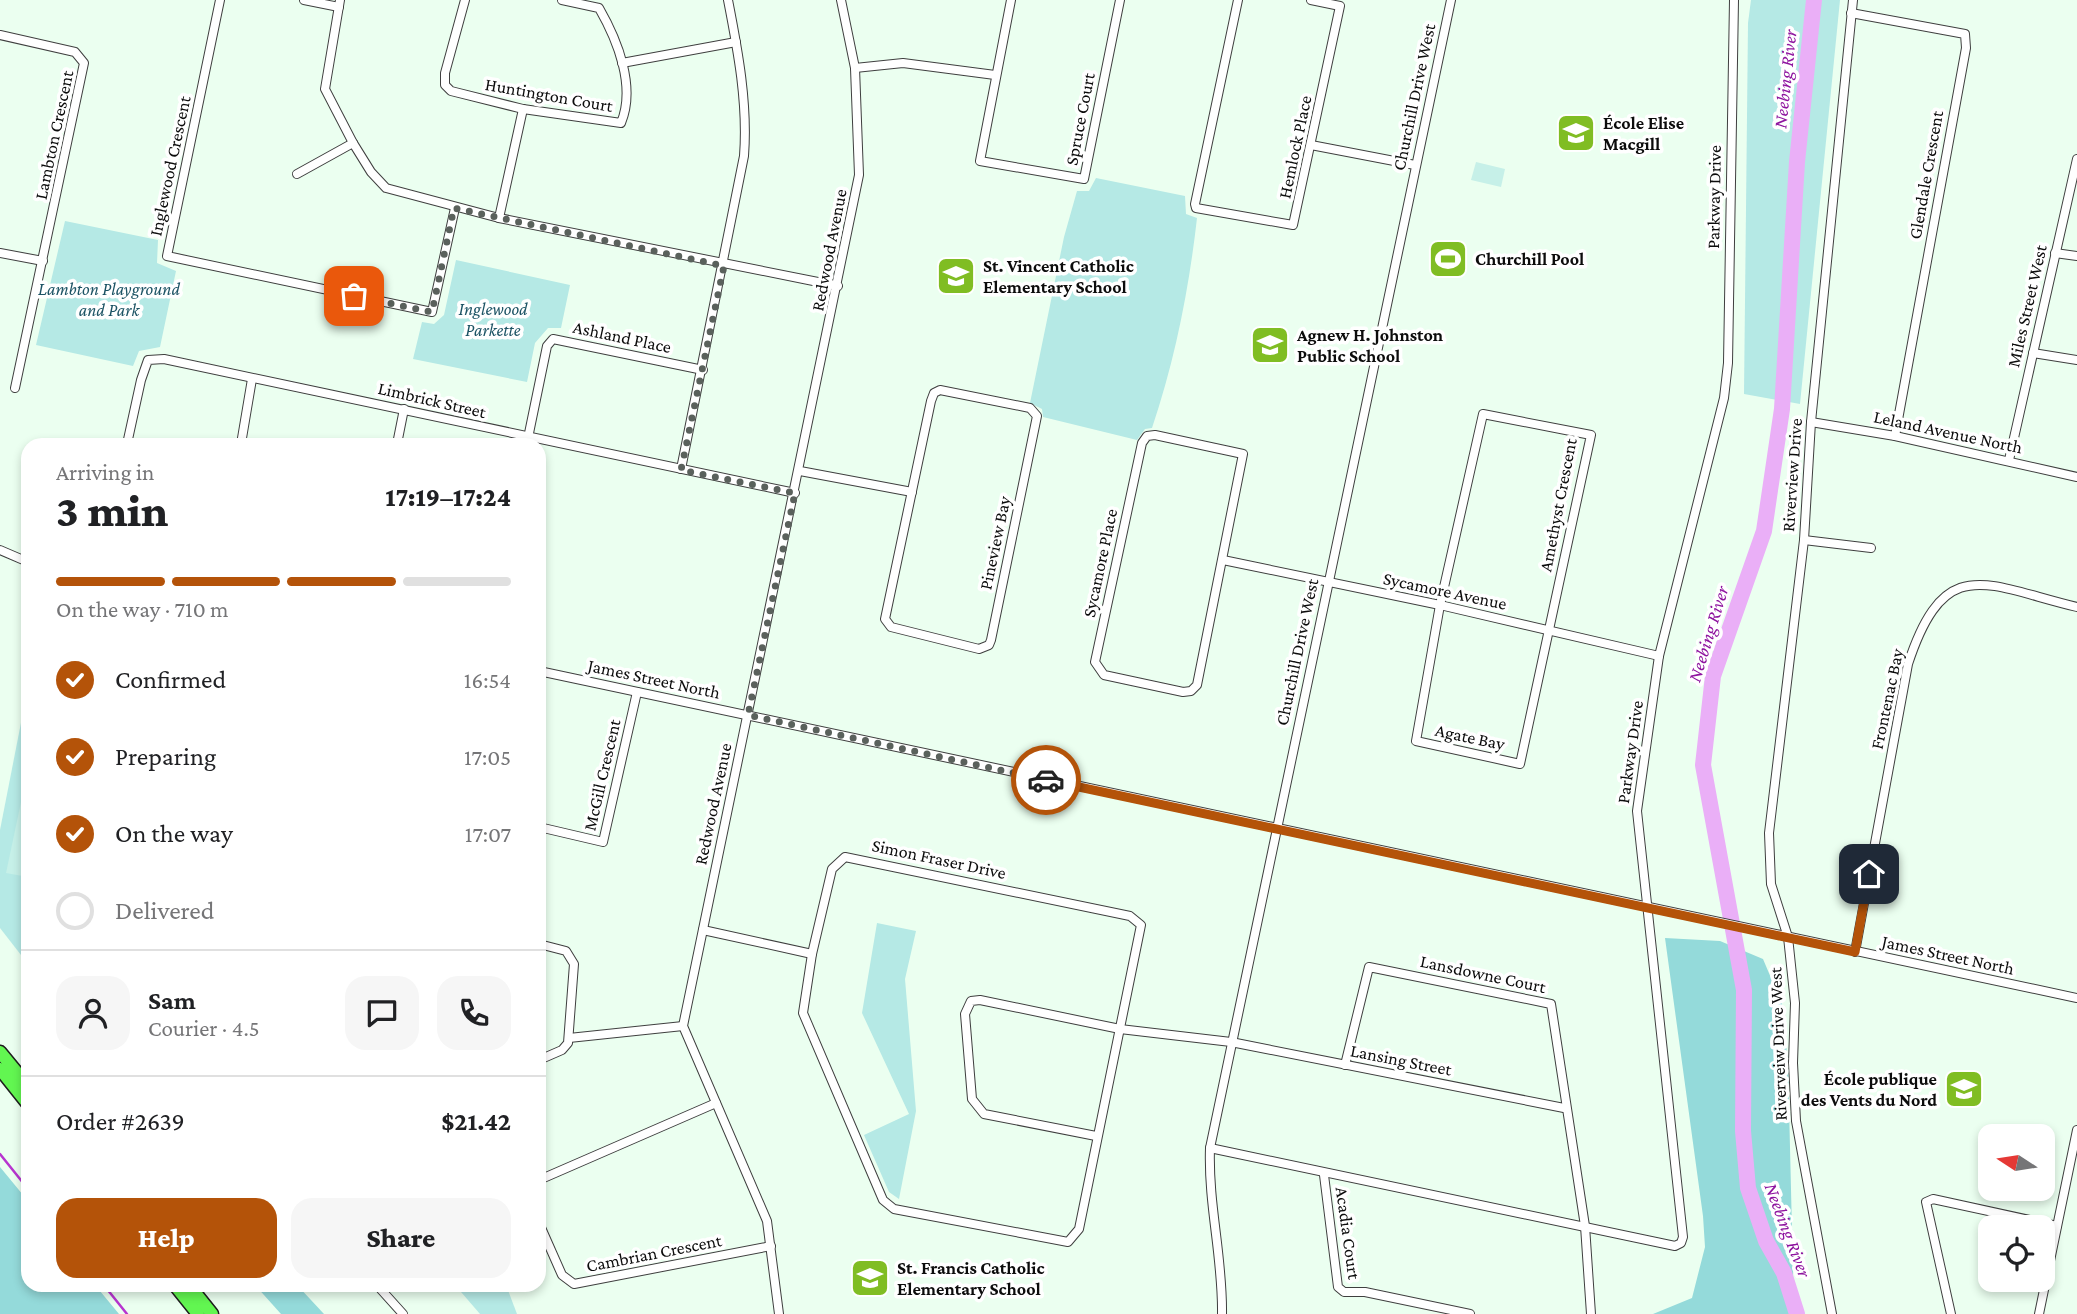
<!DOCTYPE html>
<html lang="en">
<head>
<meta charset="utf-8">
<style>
  :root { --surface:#fff; --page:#f6f6f6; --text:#202124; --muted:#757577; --line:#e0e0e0; --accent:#b45309 }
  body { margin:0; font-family:"Crimson Pro",serif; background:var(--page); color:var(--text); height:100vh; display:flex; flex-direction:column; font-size:26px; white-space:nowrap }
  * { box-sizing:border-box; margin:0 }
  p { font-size:23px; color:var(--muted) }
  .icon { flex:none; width:38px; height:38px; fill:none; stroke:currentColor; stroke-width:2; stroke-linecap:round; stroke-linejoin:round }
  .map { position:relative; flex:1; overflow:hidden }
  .drawer { position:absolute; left:21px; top:438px; width:525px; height:854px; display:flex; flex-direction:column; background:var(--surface); border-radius:21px; box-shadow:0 4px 10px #0003 }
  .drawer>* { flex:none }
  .needle { width:46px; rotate:282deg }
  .controls { position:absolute; left:1978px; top:1124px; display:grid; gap:14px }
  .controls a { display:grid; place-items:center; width:77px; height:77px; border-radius:14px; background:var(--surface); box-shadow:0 4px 10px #0003; font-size:35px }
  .pin { position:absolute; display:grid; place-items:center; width:60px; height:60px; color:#fff; margin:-30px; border-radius:14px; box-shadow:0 4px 10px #0006 }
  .courier { position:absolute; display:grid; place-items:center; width:70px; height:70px; margin:-35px; border:5px solid #b45309; border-radius:50%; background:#fff; color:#222; box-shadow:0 2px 9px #0007 }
  .overview em { font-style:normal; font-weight:800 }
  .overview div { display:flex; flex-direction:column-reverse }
  .overview { display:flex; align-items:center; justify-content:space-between; height:119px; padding:0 35px }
  h1 { font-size:46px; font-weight:800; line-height:52px }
  .bar { display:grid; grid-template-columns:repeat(4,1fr); gap:10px 7px; align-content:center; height:84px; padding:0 35px }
  .bar i { height:9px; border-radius:5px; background:var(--line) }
  .bar .on { background:var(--accent) }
  .bar p { grid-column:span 4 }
  .line { display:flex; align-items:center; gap:18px; padding:0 35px; border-top:2px solid var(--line) }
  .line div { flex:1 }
  .round { display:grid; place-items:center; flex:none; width:74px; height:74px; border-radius:21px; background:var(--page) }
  ol { padding:0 35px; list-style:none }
  li { display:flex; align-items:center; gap:21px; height:77px }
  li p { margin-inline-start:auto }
  li .icon { padding:7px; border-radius:50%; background:var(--accent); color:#fff; stroke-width:4 }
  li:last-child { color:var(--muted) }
  li i { width:38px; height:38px; border:4px solid var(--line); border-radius:50% }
  .action { display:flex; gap:14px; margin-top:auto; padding:14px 35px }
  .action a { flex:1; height:80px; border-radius:21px; background:var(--accent); color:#fff; font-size:28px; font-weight:800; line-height:80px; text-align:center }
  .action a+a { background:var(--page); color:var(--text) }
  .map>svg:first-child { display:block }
  .green { fill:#b5e9e5 }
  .forest { fill:#94dada }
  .pitch { fill:#c6f0e8 }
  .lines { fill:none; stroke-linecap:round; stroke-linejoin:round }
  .stream { stroke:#b735cf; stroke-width:2.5 }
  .river { stroke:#eaaff7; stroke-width:16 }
  .minor-casing { stroke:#3f3f3f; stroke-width:10 }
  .highway-casing { stroke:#1d1d1d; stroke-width:15 }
  .minor { stroke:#fff; stroke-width:8 }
  .highway { stroke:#62f651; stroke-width:12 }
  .done { stroke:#5a615c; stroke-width:7; stroke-dasharray:0 12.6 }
  .route { stroke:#b45309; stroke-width:9 }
  .labels { text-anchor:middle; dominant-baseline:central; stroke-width:7; stroke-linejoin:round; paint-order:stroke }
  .street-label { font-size:18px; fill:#0c0c0c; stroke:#fff }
  .poi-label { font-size:18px; font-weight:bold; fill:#0c0c0c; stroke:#fff; text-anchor:start }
  .park-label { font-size:18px; font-style:italic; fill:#1c5364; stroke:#fff }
  .water-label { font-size:19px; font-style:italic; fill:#8e149f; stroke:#fff }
</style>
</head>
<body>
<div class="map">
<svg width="2077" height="1314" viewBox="0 0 2077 1314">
  <rect width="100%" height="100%" fill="#ebfff0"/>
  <g class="green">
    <polygon points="1751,0 1840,0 1800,404 1744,394 1748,23"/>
    <path d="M1096,178L1185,196L1186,214L1197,218C1189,289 1175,360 1152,428L1145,429L1137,440L1043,417L1042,409L1030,403L1064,237L1077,191H1089Z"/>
    <polygon points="65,221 158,240 157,263 176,271 160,347 139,351 133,366 36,345"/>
    <polygon points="456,260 570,285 561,328 548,328 535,343 527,382 413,359 422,322 434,324 444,315"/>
    <polygon points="28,687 28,964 0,928 0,830"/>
    <polygon points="877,923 916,931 905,979 916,1111 899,1199 889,1192 864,1135 909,1114 862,1013"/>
    <polygon points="455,1285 506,1285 517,1314 480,1314"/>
  </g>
  <g class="forest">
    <polygon points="1665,938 1720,941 1763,959 1782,1004 1788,1064 1794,1314 1653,1314 1692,1298 1705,1247 1703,1216"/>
    <polygon points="0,1167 28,1201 28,1284 95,1285 119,1314 0,1314"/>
    <polygon points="255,1285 297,1285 324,1314 281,1314"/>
  </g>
  <g class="pitch">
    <polygon points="1476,162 1505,169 1501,187 1471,180"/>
    <polygon points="28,769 28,877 6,873"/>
  </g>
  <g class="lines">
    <g class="stream">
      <polyline points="0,1154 28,1189"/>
      <polyline points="103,1284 127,1314"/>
    </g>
    <polyline class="river" points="1797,1314 1784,1273 1766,1241 1748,1188 1743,1131 1744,990 1703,765 1713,676 1764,531 1782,409 1797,162 1814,0"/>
    <g class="minor-casing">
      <g id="minor">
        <polyline points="220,0 167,256 432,312 455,208"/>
        <polyline points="304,0 339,7"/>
        <polyline points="340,0 325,89 353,143 371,172 386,188 499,218 838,286"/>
        <path d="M465,0L445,73V85L451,91L523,109L621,123C636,87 618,41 599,8L562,0"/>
        <polyline points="1011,0 980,161 1084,179 1120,0"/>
        <polyline points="1238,0 1195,204 1196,208 1293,225 1340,6 1311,0"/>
        <polyline points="1851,13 1965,34 1966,48 1895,436"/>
        <polyline points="0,35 75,52 84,63 15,388"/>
        <polyline points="622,63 736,42"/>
        <polyline points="855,68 903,63 995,75"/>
        <polyline points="1311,145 1415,165"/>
        <polyline points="297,174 353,143"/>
        <polyline points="499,218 523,109"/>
        <polyline points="0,253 43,261"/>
        <polyline points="2055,253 2077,256"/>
        <polyline points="2033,353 2077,360"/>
        <polygon points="940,390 1030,408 1037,416 991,640 989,645 979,649 891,627 885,619 931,401 934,393"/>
        <polygon points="1483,414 1591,435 1520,764 1416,741 1440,605"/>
        <polyline points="1811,422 1895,436 2077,477"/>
        <polygon points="1155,435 1243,454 1197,685 1191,691 1183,692 1104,675 1095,662 1142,443 1147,436"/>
        <polyline points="528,438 547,346 553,339 703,370"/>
        <polyline points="127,444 141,380 148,360 164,359 795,493"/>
        <polyline points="241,444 252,379"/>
        <polyline points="397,444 404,409"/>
        <polyline points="2009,460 2077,159"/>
        <path d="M681,469L744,156C748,104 738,51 728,0"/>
        <polyline points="800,471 912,492"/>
        <polyline points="1804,540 1871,548"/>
        <polyline points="0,550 28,562"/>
        <polyline points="1223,560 1440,605 1659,656"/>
        <polyline points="539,671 2077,998"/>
        <polyline points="539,827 603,842 637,692"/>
        <polygon points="845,857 1130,916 1141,925 1079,1229 1068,1242 894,1209 883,1200 803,1013 812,954 832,869"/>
        <polyline points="703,930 812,954"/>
        <polyline points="539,944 566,951 574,964 568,1043 562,1050 539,1060"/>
        <path d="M1855,952L1908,664C1945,552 1985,585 2077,607"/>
        <polyline points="569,1038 683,1026"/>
        <polyline points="1345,1065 1369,967 1551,1004 1585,1226 1591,1314"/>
        <polyline points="1096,1136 984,1114 972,1099 965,1014 971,1001 980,1000 1120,1029 1231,1042 1564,1108"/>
        <polyline points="1210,1148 1675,1246 1681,1243 1683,1237 1637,811 1659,656 1724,398 1728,363 1734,0"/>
        <polyline points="1324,1175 1338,1287 1344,1292 1365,1292 1470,1314"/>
        <polyline points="539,1180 716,1103"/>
        <polyline points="539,1223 562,1275 574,1284 771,1246"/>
        <polyline points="376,1284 403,1314"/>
        <polyline points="779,1314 767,1221 683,1026 859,175 855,68 841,0"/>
        <path d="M1222,1314C1223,1258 1208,1205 1210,1148L1451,0"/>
        <polyline points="1832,1314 1796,1121 1793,1063 1795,1003 1788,937 1771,884 1769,833 1804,540 1811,422 1853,0"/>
        <polyline points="1951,1314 1926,1202 1933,1199 2057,1226"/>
        <polyline points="2039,1314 2077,1130"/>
      </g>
    </g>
    <g class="highway-casing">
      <g id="highway">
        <polyline points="0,1052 28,1086"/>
        <polyline points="0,1069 28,1104"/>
        <polyline points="174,1284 198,1314"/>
        <polyline points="188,1284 212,1314"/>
      </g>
    </g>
    <use href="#minor" class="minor"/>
    <use href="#highway" class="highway"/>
  </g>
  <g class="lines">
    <polyline class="done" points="354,296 432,312 454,208 724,266 681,470 795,493 748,715 1046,780"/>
    <polyline class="route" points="1046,780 1855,952 1869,874"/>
  </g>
  <defs>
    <g id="school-square" transform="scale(2.0125)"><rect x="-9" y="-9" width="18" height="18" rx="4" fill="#80bd23" stroke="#fff"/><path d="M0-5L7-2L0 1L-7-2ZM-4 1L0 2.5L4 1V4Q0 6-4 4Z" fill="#fff"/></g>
    <g id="stadium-square" transform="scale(2.0125)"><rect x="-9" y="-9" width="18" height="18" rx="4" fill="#80bd23" stroke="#fff"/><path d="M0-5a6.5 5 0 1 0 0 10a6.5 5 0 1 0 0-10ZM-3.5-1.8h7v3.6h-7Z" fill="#fff"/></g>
  </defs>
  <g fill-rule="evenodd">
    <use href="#school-square" x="1576" y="133"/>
    <use href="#stadium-square" x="1448" y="259"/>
    <use href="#school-square" x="956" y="276"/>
    <use href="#school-square" x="1270" y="345"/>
    <use href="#school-square" x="1964" y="1089"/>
    <use href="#school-square" x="870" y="1278"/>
  </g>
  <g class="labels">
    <g class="street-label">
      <text transform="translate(549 95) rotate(10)">Huntington Court</text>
      <text transform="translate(1414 97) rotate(-78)">Churchill Drive West</text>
      <text transform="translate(1080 119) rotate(-79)">Spruce Court</text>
      <text transform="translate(54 135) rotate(-78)">Lambton Crescent</text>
      <text transform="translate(1295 147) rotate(-78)">Hemlock Place</text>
      <text transform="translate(170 166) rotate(-78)">Inglewood Crescent</text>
      <text transform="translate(1926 175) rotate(-80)">Glendale Crescent</text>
      <text transform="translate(1714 197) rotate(-89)">Parkway Drive</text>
      <text transform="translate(829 250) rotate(-79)">Redwood Avenue</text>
      <text transform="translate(2027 306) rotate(-77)">Miles Street West</text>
      <text transform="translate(622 337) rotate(12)">Ashland Place</text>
      <text transform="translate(432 400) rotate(13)">Limbrick Street</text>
      <text transform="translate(1948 432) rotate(12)">Leland Avenue North</text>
      <text transform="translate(1792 475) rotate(-86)">Riverview Drive</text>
      <text transform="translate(1558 505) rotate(-79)">Amethyst Crescent</text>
      <text transform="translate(995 543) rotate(-78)">Pineview Bay</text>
      <text transform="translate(1100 563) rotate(-78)">Sycamore Place</text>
      <text transform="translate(1445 591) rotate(12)">Sycamore Avenue</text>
      <text transform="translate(1297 652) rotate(-78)">Churchill Drive West</text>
      <text transform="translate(654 679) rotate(12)">James Street North</text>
      <text transform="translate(1887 699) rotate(-78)">Frontenac Bay</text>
      <text transform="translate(1470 737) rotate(12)">Agate Bay</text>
      <text transform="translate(1630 752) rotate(-82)">Parkway Drive</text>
      <text transform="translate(602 775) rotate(-77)">McGill Crescent</text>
      <text transform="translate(713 804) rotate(-78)">Redwood Avenue</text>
      <text transform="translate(939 859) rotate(12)">Simon Fraser Drive</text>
      <text transform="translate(1948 955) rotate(12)">James Street North</text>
      <text transform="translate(1483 974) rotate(12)">Lansdowne Court</text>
      <text transform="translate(1778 1044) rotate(-92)">Riverveiw Drive West</text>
      <text transform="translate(1401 1060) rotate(11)">Lansing Street</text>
      <text transform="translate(1348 1233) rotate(82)">Acadia Court</text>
      <text transform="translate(654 1253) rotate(-11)">Cambrian Crescent</text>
    </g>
    <g class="poi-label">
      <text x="1603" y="123">École Elise<tspan x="1603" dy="21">Macgill</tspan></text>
      <text x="1475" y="259">Churchill Pool</text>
      <text x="983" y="266">St. Vincent Catholic<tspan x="983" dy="21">Elementary School</tspan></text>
      <text x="1297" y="335">Agnew H. Johnston<tspan x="1297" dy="21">Public School</tspan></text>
      <text x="1937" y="1079" text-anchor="end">École publique<tspan x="1937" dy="21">des Vents du Nord</tspan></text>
      <text x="897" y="1268">St. Francis Catholic<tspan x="897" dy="21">Elementary School</tspan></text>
    </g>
    <g class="park-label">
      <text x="109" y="289">Lambton Playground<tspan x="109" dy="21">and Park</tspan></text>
      <text x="493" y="309">Inglewood<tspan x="493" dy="21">Parkette</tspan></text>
    </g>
    <g class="water-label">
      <text transform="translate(1785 79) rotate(-84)">Neebing River</text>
      <text transform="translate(1708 634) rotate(-73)">Neebing River</text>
      <text transform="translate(1788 1230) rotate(69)">Neebing River</text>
    </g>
  </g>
</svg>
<div class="controls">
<a><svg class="needle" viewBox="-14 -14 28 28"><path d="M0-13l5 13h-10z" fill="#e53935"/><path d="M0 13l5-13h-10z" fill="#757577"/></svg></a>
<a><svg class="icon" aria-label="locate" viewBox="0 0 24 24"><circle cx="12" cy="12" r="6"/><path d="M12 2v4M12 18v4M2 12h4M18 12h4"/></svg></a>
</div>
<div class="pin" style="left:354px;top:296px;background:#ea580c"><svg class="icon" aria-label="bag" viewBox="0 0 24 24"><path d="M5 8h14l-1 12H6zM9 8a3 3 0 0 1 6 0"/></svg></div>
<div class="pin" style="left:1869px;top:874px;background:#1f2937"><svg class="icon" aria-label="home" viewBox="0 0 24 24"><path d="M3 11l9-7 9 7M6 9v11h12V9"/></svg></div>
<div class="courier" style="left:1046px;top:780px"><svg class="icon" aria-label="car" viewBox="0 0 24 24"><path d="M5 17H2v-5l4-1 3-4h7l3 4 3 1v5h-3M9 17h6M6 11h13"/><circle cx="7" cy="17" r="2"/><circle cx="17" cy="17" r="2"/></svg></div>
<section class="drawer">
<div class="overview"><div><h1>3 min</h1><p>Arriving in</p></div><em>17:19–17:24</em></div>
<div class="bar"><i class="on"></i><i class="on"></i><i class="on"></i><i></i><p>On the way · 710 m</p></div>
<ol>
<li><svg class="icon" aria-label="check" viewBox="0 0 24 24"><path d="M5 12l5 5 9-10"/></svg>Confirmed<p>16:54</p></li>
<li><svg class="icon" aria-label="check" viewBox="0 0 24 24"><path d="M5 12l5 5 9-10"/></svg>Preparing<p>17:05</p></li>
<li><svg class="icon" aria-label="check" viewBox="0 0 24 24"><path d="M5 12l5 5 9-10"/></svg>On the way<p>17:07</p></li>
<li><i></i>Delivered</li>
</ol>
<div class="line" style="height:126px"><a class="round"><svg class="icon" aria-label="person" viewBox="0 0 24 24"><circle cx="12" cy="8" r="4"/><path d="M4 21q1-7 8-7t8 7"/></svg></a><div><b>Sam</b><p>Courier · 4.5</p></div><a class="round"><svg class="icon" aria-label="chat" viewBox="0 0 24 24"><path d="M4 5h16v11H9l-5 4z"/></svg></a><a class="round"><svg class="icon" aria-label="phone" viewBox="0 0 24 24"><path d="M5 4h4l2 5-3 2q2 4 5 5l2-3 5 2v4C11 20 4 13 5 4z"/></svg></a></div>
<div class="line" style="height:91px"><div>Order #2639</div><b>$21.42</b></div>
<div class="action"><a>Help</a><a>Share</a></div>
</section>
</div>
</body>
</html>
